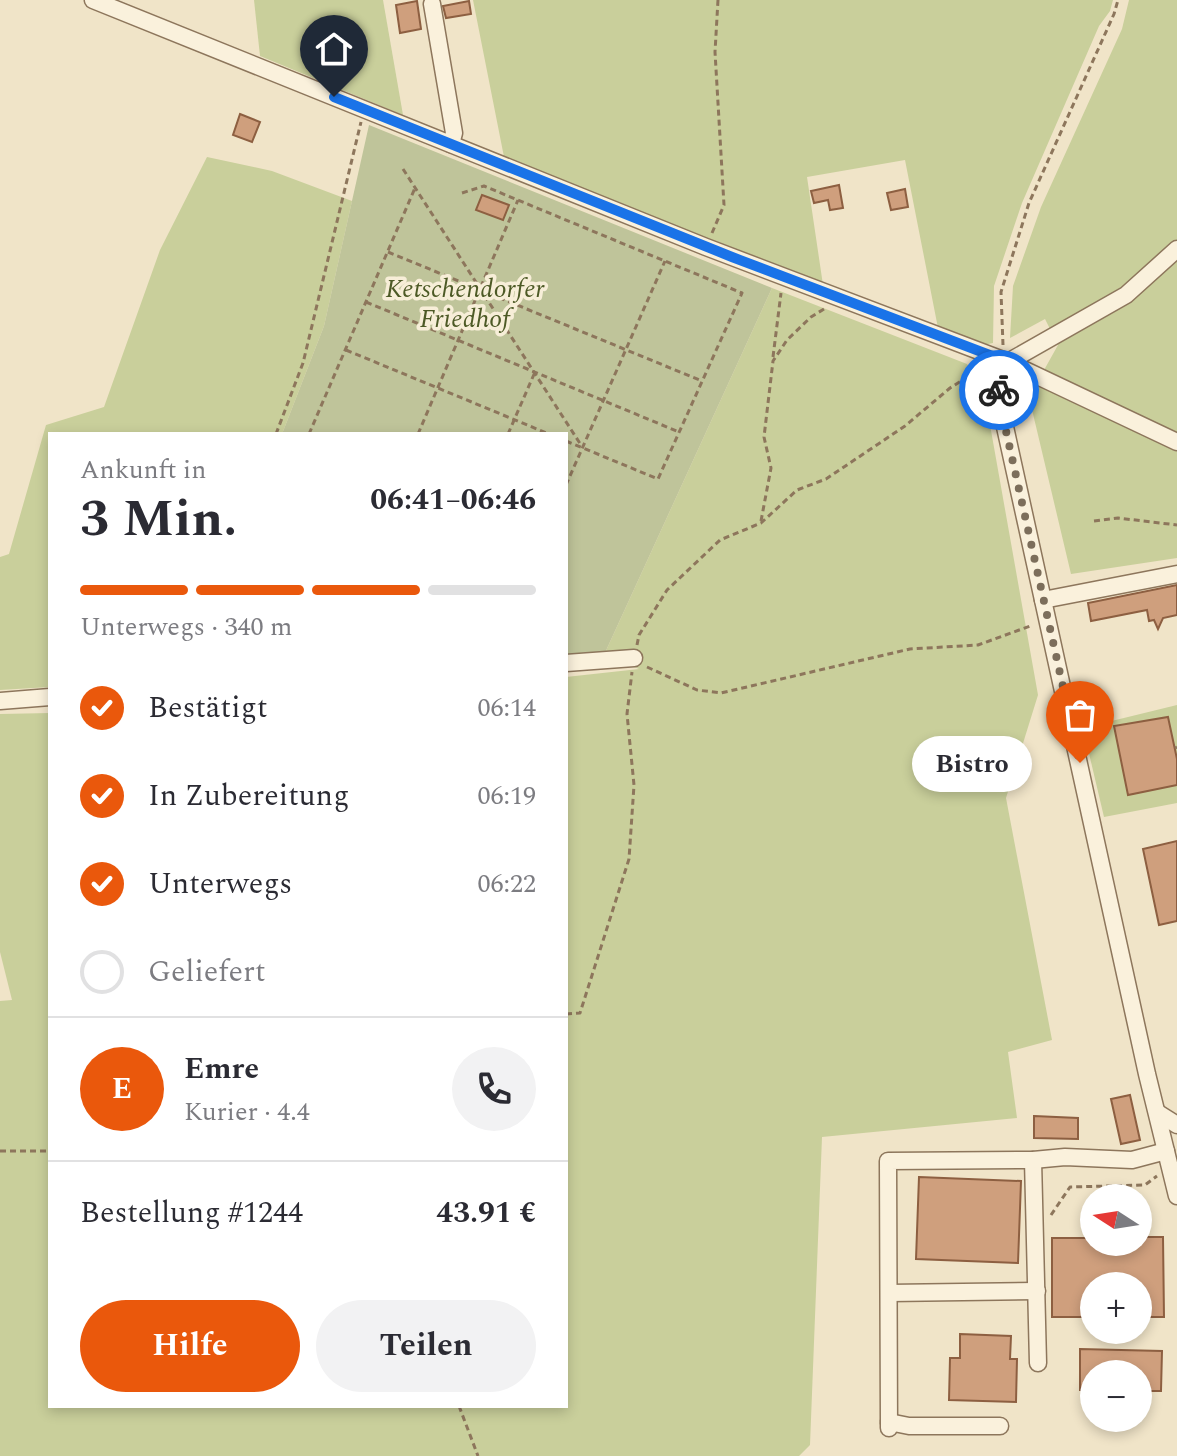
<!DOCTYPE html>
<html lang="de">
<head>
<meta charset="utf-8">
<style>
  :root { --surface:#fff; --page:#f2f2f3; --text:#2b2b33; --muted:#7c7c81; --line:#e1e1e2; --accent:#ea580c }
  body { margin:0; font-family:Spectral,serif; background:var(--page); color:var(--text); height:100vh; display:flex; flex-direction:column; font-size:30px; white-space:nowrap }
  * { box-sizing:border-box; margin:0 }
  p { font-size:26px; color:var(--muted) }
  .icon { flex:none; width:44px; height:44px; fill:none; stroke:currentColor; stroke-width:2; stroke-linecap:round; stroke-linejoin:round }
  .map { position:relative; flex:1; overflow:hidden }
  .panel { position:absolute; left:48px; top:432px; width:520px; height:976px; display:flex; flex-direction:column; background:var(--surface); border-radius:0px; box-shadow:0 4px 12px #0003 }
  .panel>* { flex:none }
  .needle { width:52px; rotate:282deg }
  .tools { position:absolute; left:1080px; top:1184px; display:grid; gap:16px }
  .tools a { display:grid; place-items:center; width:72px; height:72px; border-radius:50%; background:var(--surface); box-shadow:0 4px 12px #0003; font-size:40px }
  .pin { position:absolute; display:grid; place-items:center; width:68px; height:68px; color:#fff; margin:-82px -34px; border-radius:50% 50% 50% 0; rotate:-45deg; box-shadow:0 0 8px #0007 }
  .pin .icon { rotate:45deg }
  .courier { position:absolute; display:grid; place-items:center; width:80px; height:80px; margin:-40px; border:6px solid #1a73e8; border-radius:50%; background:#fff; color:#222; box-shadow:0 2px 10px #0007 }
  .bubble { position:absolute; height:56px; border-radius:28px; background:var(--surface); box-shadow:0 4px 12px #0003; font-size:26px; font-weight:700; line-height:56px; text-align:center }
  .summary em { font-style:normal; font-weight:700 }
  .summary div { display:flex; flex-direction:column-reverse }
  .summary { display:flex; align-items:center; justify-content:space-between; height:136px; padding:0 32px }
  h1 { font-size:52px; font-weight:700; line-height:60px }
  .bar { display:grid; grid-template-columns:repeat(4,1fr); gap:12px 8px; align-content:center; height:96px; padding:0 32px }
  .bar i { height:10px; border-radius:6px; background:var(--line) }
  .bar .on { background:var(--accent) }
  .bar p { grid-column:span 4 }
  .line { display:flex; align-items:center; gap:20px; padding:0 32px; border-top:2px solid var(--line) }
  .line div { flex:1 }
  .round { display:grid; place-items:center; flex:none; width:84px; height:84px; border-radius:42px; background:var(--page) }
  ol { padding:0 32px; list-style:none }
  li { display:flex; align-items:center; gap:24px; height:88px }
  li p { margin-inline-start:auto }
  li .icon { padding:8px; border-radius:50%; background:var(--accent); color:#fff; stroke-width:4 }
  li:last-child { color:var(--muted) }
  li i { width:44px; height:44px; border:4px solid var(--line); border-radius:50% }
  .action { display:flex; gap:16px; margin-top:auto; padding:16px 32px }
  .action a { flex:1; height:92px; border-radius:48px; background:var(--accent); color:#fff; font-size:32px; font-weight:700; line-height:92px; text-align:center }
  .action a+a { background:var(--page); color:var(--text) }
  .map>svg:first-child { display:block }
  .green { fill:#c9cf9b }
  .cemetery { fill:#bfc49a }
  .building { fill:#cf9f7d; stroke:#8d5f41; stroke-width:2 }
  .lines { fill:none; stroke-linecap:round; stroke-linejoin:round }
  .minor-casing { stroke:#8d765c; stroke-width:19 }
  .path { stroke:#8d765c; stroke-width:3; stroke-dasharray:6 4; stroke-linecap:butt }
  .minor { stroke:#faf1dc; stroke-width:16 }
  .done { stroke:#7c6e5b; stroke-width:8; stroke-dasharray:0 14.4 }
  .route { stroke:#1a73e8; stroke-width:10 }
  .labels { text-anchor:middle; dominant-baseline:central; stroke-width:7; stroke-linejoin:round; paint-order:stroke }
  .park-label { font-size:26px; font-style:italic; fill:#4d5a26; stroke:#f7eed8 }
</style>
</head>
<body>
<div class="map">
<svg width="1177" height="1456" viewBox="0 0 1177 1456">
  <rect width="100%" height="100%" fill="#f0e4c8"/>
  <g class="green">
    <polygon points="254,0 383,0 403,115 260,56"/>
    <polygon points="473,0 1113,0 1110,11 1099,26 1022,203 994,286 993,343 983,345 938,328 905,160 807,177 823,285 504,157"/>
    <polygon points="1129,0 1177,0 1177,558 1071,574 1029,397 1058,345 1045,319 1010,338 1013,286 1041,207 1122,29"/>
    <polygon points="207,157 272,171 352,201 324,326 282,434 50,434 50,687 0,690 0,557 9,554 46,425 104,407 160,250"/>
    <polygon points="772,288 967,364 984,391 1038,695 1006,798 1052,1040 1008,1052 1017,1118 822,1137 810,1445 799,1456 0,1456 0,1001 12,1000 0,952 0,714 50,713 50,1406 566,1406 566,677 639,669 604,655"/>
    <polygon points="1177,705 1177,803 1104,817 1083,728"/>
  </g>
  <polygon class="cemetery" points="369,125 772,288 604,655 566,657 566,434 282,434 324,326"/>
  <g class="building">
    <polygon points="417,1 421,29 400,33 396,5"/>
    <polygon points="469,1 471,14 446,18 443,6"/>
    <polygon points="240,114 260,122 252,142 233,135"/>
    <polygon points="839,185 843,208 830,210 828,200 814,203 811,191"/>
    <polygon points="905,189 908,207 891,210 887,193"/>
    <polygon points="482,195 509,205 503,220 476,210"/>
    <polygon points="1177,585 1177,615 1163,618 1158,629 1154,620 1149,621 1147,610 1091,621 1088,603"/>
    <polygon points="1168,717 1177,759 1177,785 1128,795 1114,726"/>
    <polygon points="1177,841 1177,921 1159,925 1143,849"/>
    <polygon points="1130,1095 1140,1140 1121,1144 1111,1099"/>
    <polygon points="1034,1116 1078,1118 1078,1139 1034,1138"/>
    <polygon points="919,1177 1021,1181 1018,1263 916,1259"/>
    <polygon points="1138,1237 1163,1237 1164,1317 1138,1317 1138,1286 1094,1286 1094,1317 1052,1317 1052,1238 1094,1238 1094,1242 1138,1242"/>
    <polygon points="960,1334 1011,1336 1010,1359 1017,1359 1016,1402 949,1400 950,1358 960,1358"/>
    <polygon points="1080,1349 1162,1351 1161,1391 1138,1391 1138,1374 1094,1374 1094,1390 1080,1390"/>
  </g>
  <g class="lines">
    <g class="minor-casing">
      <g id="minor">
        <polyline points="93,0 706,247 1008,362 1177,442"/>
        <polyline points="432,4 454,133 451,144"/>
        <polyline points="1177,249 1126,295 1008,362 1003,371 998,395 1147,1074 1177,1196"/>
        <polyline points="1043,600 1177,574"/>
        <polyline points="566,663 634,658"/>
        <polyline points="0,701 50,697"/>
        <polyline points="1158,1113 1177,1125"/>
        <polyline points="1033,1160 1038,1363"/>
        <polyline points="889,1293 1037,1291"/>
        <polyline points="889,1422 909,1426 1000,1426"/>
        <polyline points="889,1428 888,1161 1033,1160 1065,1157 1132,1160 1166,1151"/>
      </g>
    </g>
    <g class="path">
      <polyline points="403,169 581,445"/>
      <polyline points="462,193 484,186 742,293 658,479 566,441"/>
      <polyline points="712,233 724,205 715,52 718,0"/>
      <polyline points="388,252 702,381"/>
      <polyline points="366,302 679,432"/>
      <polyline points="1003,345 1001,292 1029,203 1114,14 1118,0"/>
      <polyline points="346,350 549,434"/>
      <polyline points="773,357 781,293"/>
      <polyline points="276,434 303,363 361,122"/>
      <polyline points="309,434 415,188"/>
      <polyline points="418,434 518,200"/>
      <polyline points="508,434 535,372"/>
      <polyline points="566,485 665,261"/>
      <polyline points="761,521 771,468 764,437 773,361 787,340 811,317 824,309"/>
      <polyline points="1094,521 1118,518 1177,525"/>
      <polyline points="637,645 639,635 667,590 720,540 761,523 797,490 826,479 905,426 950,388 982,368"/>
      <polyline points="647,667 697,690 721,693 910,649 978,645 1033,625"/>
      <polyline points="1175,748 1177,747"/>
      <polyline points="566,1014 580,1013 629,859 634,785 627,714 632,672"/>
      <polyline points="0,1151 50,1151"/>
      <polyline points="1051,1215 1070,1187 1145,1185 1157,1176"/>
      <polyline points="459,1406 478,1456"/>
    </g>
    <use href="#minor" class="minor"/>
  </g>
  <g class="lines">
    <polyline class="done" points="999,390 998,395 1080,763"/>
    <polyline class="route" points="334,97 732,257 1008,362 1003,371 999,390"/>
  </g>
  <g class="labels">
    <g class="park-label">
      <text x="465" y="289">Ketschendorfer<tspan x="465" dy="30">Friedhof</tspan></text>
    </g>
  </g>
</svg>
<div class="tools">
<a><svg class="needle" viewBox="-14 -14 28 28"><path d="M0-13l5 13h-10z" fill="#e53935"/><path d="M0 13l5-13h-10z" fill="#7c7c81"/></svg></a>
<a>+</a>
<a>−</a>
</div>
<div class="pin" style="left:1080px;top:763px;background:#ea580c"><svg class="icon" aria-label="bag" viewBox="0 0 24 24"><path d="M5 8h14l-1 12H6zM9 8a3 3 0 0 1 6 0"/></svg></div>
<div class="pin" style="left:334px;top:97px;background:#1f2937"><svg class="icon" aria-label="home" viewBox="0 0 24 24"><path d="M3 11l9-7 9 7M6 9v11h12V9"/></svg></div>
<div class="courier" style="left:999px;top:390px"><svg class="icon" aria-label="bike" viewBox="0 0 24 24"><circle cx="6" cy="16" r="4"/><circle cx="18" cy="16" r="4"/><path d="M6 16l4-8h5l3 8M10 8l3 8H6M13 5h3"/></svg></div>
<div class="bubble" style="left:912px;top:736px;width:120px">Bistro</div>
<section class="panel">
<div class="summary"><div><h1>3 Min.</h1><p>Ankunft in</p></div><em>06:41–06:46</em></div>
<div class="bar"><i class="on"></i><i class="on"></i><i class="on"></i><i></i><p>Unterwegs · 340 m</p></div>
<ol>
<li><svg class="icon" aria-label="check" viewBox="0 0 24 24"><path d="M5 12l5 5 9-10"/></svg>Bestätigt<p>06:14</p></li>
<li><svg class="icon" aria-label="check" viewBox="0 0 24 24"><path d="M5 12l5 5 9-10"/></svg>In Zubereitung<p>06:19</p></li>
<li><svg class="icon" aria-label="check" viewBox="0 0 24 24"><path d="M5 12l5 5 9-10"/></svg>Unterwegs<p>06:22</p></li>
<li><i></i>Geliefert</li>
</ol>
<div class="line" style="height:144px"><b class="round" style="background:var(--accent);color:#fff">E</b><div><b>Emre</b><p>Kurier · 4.4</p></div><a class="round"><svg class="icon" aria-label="phone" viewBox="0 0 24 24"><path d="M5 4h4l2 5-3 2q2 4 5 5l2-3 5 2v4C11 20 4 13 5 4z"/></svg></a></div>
<div class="line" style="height:104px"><div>Bestellung #1244</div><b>43.91 €</b></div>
<div class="action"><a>Hilfe</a><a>Teilen</a></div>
</section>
</div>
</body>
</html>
